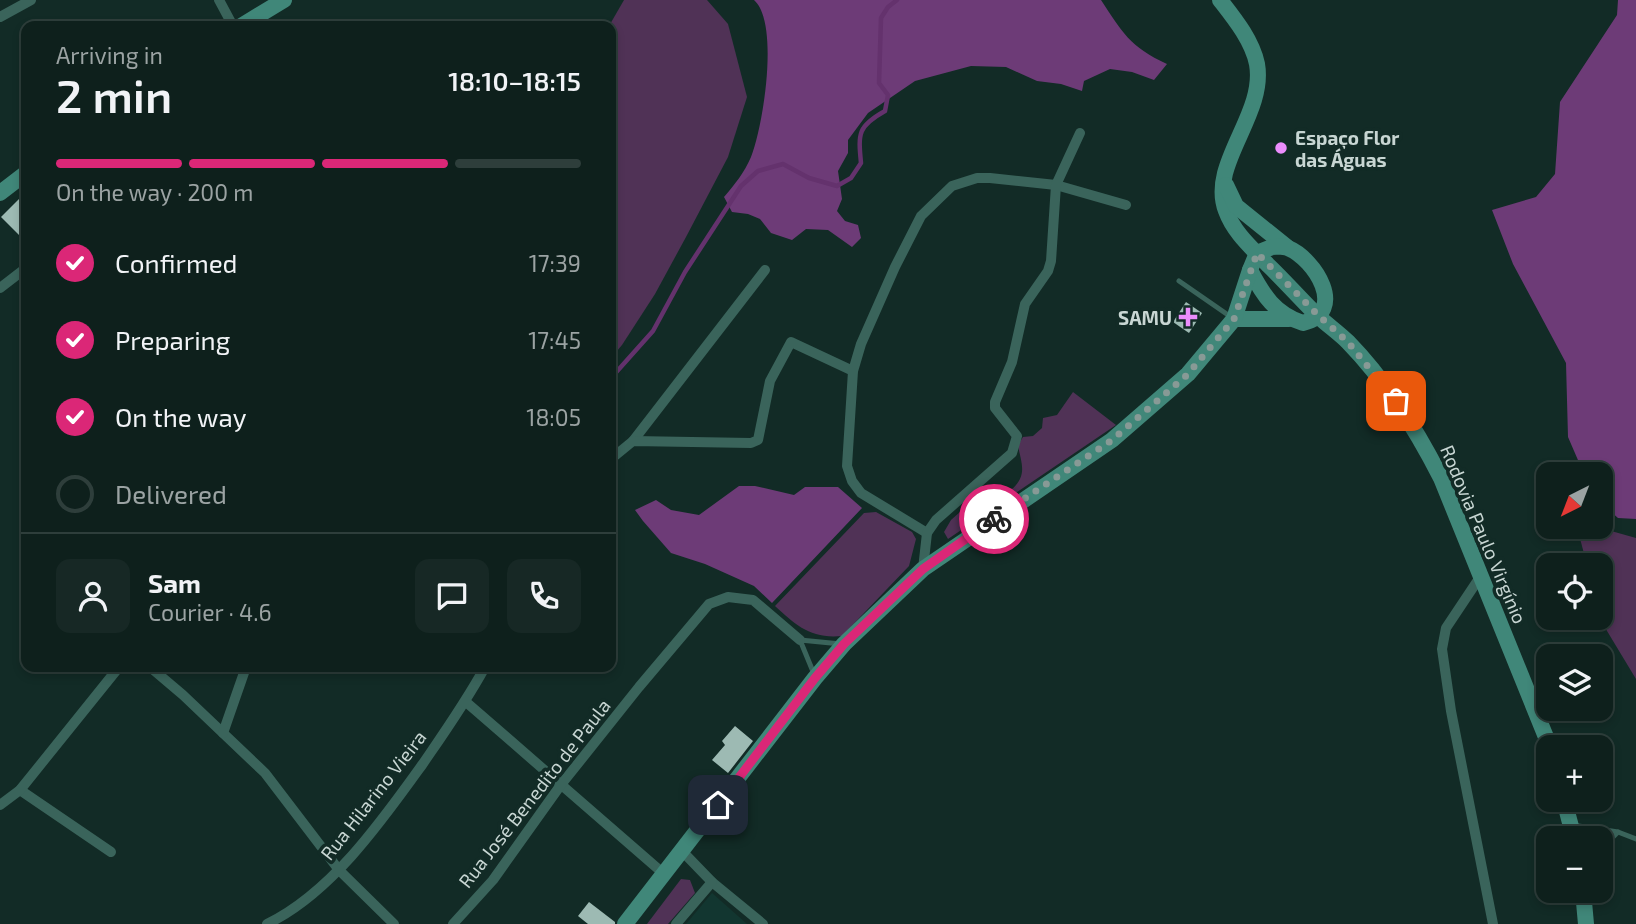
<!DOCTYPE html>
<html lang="en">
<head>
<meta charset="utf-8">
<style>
  :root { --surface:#0e201c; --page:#172825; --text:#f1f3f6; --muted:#9ba3a3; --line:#2e3e3b; --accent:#db2777 }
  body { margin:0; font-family:"Exo 2",sans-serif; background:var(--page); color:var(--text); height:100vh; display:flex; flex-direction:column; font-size:26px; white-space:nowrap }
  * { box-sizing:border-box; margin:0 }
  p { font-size:23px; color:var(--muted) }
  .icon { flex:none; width:38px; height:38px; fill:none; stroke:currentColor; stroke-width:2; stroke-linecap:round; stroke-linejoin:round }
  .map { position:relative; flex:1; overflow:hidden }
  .sheet { position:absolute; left:21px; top:21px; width:595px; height:651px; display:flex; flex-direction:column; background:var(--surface); border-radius:14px; box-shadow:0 4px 10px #0003,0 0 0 2px var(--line) }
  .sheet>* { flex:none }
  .needle { width:46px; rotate:222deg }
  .buttons { position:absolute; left:1536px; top:462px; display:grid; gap:14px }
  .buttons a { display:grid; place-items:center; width:77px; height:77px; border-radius:14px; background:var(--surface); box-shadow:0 4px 10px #0003,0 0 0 2px var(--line); font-size:35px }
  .pin { position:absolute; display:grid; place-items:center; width:60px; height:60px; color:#fff; margin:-30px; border-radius:14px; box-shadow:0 4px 10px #0006 }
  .courier { position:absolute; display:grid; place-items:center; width:70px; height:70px; margin:-35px; border:5px solid #db2777; border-radius:50%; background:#fff; color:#222; box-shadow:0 2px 9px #0007 }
  .headline em { font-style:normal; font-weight:600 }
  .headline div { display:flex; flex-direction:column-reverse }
  .headline { display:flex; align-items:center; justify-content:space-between; height:119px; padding:0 35px }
  h1 { font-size:46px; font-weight:600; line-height:52px }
  .bar { display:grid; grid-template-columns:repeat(4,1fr); gap:10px 7px; align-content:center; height:84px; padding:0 35px }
  .bar i { height:9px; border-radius:5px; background:var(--line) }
  .bar .active { background:var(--accent) }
  .bar p { grid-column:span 4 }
  .line { display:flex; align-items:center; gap:18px; padding:0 35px; border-top:2px solid var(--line) }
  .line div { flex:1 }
  .round { display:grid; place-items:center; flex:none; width:74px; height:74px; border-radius:14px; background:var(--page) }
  ol { padding:0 35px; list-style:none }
  li { display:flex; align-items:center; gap:21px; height:77px }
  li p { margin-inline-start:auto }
  li .icon { padding:7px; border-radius:50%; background:var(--accent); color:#fff; stroke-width:4 }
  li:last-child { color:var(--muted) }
  li i { width:38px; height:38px; border:4px solid var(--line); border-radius:50% }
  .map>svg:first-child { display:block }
  .built { fill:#123630 }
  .green { fill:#503256 }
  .forest { fill:#6d3b77 }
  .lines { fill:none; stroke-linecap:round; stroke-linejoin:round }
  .stream { stroke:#64326d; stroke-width:4.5 }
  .building { fill:#9dbab3 }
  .lane { stroke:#3a645b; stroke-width:5 }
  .street { stroke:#3a645b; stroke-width:10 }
  .secondary { stroke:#408779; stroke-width:16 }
  .done { stroke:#889a96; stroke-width:7; stroke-dasharray:0 12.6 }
  .route { stroke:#db2777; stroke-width:9 }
  .poi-dot { fill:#eb8dfc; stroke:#122b26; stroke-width:2.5 }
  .labels { text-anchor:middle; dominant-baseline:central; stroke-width:7; stroke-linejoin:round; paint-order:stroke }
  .poi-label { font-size:19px; font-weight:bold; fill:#c8d6d3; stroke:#122b26; text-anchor:start }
  .street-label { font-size:19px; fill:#c8d6d3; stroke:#122b26 }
</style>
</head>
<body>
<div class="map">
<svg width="1636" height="924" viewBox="0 0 1636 924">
  <rect width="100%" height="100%" fill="#122b26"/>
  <polygon class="built" points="712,893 747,924 686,924"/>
  <g class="green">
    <polygon points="624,0 707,0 728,24 747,97 728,157 686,237 655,294 622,345 611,358 609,26"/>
    <path d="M1073,392L1116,425L948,539L944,532L951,520L989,486L1012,489C1028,475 1021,463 1018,445L1023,437L1033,436L1042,428L1043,418L1057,415Z"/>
    <path d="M876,512L912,532L916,539L909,566L842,636C810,639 796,625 775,606L864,513Z"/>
    <polygon points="1577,527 1597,527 1636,538 1636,679 1601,621 1601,565 1587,565"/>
    <polygon points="681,879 690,880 695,893 668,924 647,924"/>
  </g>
  <g class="forest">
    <path d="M754,0H1101C1122,32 1130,47 1167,64L1154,80L1132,72L1110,69L1084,81L1082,91L1061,84L1037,81L1006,67L971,66L915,81L868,113L848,140V153L838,171L842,199L837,211L845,221L858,225L861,238L852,247L828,230L806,229L792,240L771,233L760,219L748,214L732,212L724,197C735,184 744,173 751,157C763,127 780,23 754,0Z"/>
    <polygon points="1618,0 1636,0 1636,519 1618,518 1601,503 1601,474 1584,474 1568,437 1566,363 1513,264 1492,210 1536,197 1555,174 1560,102 1617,15"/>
    <polygon points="739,486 755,486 794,495 805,487 838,487 862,508 772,603 754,586 705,564 671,553 643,521 635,510 656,500 671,510 699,515"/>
  </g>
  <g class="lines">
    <path class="stream" d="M611,378L653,331L685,272L741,186L758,171L783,164L809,178L837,186L851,178L861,163C858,133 858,126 885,111L888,95L879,83L881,18L888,7L897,0"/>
  </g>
  <g class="building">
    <polygon points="26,192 26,231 21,237 1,217"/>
    <polygon points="1186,302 1202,313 1189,333 1173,322"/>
    <polygon points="735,726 753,741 728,773 712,760 725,745 722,741"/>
    <polygon points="589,902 615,922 615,924 588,924 578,916"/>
  </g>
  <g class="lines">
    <g class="lane">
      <polyline points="1179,281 1231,317"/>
      <polyline points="814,674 800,640 841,644"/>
      <polyline points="1572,825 1618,832 1601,849"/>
      <polyline points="1618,832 1636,839"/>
    </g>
    <g class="street">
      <polyline points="219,0 233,26"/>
      <polyline points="0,17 31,0"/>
      <polyline points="0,288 26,268"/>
      <polyline points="633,441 765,270"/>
      <polyline points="611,459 633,441 751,443 758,440 770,381 791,342 853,371"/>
      <polyline points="927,533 861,493 852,481 847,466 853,371 861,344 895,267 921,216 952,186 977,178 990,178 1056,185 1126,205"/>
      <polyline points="923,569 927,533 936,520 1012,453 1017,436 995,408 995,402 1012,362 1025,304 1048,271 1051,261 1056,185 1080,133"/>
      <polyline points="1480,577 1446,628 1442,649 1451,711 1493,924"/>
      <polyline points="150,667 183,695 265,773 339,870 394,924"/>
      <polyline points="466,702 664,874"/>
      <polyline points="223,733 246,667"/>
      <polyline points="20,790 111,852"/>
      <polyline points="0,805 20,790 119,667"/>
      <polyline points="682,851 712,882 763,924"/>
      <path d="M267,924C331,893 381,822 422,765C444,733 466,702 485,667"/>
      <polyline points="453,924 493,880 560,786 639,687 709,604 728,597 753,600 800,640"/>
      <polyline points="676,924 712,882"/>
    </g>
    <g class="secondary">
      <path d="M1220,0C1234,18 1252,40 1257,64C1266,115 1208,164 1226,211C1234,233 1252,248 1268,265C1286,282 1302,301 1320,318C1329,326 1340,334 1348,342C1387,382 1416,429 1441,478L1550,747"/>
      <polyline points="241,26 284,0"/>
      <polyline points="1226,185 1236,206 1287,247"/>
      <polyline points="0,193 26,173"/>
      <path d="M1272,247C1277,247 1284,246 1288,248C1315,259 1348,312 1303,323C1275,314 1263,295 1250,270L1257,253Z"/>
      <polyline points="1234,319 1289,319"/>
      <polyline points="1564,800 1574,838"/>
      <polyline points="1583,891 1586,924"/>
      <polyline points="625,924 815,678 844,644 923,569 1112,440 1188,374 1234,319 1250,270"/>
    </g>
  </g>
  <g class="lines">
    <polyline class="done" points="994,519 1112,440 1188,374 1234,319 1257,253 1319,316 1348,342 1396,401"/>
    <polyline class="route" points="718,805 815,678 844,644 923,569 994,519"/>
  </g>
  <g class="poi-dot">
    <circle cx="1281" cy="148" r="7"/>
    <path d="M1184.5 306.5h7v7h7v7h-7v7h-7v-7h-7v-7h7z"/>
  </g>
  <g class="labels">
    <g class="poi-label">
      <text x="1295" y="137">Espaço Flor<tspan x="1295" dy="22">das Águas</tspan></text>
      <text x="1172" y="317" text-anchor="end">SAMU</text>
    </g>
    <g class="street-label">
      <text transform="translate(1484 534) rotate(67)">Rodovia Paulo Virgínio</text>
      <text transform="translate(534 793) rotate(-52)">Rua José Benedito de Paula</text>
      <text transform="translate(373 795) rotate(-52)">Rua Hilarino Vieira</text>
    </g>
  </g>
</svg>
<div class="buttons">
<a><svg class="needle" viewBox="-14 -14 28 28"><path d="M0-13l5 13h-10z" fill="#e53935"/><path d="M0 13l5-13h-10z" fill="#9ba3a3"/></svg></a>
<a><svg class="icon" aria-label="locate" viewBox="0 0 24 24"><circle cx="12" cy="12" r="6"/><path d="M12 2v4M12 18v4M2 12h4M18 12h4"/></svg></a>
<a><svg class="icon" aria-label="layers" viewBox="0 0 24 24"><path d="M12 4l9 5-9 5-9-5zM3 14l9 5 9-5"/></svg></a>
<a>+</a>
<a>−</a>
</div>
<div class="pin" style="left:1396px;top:401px;background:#ea580c"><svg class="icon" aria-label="bag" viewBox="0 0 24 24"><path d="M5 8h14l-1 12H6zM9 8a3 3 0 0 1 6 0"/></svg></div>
<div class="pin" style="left:718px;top:805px;background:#1f2937"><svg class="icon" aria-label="home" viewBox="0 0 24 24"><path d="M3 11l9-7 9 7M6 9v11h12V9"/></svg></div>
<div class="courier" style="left:994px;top:519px"><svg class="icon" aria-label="bike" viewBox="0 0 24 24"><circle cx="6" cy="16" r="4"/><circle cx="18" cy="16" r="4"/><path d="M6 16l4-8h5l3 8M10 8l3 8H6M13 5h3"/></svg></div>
<section class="sheet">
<div class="headline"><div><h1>2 min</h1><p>Arriving in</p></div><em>18:10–18:15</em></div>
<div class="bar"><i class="active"></i><i class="active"></i><i class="active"></i><i></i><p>On the way · 200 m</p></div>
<ol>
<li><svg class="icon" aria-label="check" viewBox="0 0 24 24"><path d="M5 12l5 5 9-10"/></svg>Confirmed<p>17:39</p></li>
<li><svg class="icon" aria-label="check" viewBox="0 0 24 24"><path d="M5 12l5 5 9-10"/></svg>Preparing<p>17:45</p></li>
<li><svg class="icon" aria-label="check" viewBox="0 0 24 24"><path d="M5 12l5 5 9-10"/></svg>On the way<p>18:05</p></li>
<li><i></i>Delivered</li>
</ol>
<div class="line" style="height:126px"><a class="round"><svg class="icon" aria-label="person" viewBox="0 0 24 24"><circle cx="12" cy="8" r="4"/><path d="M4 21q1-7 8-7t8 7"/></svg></a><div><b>Sam</b><p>Courier · 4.6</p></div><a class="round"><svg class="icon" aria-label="chat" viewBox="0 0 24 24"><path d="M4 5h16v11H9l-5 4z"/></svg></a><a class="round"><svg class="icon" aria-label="phone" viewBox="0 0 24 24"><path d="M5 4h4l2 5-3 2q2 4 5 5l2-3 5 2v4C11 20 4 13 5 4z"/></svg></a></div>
</section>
</div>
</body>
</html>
